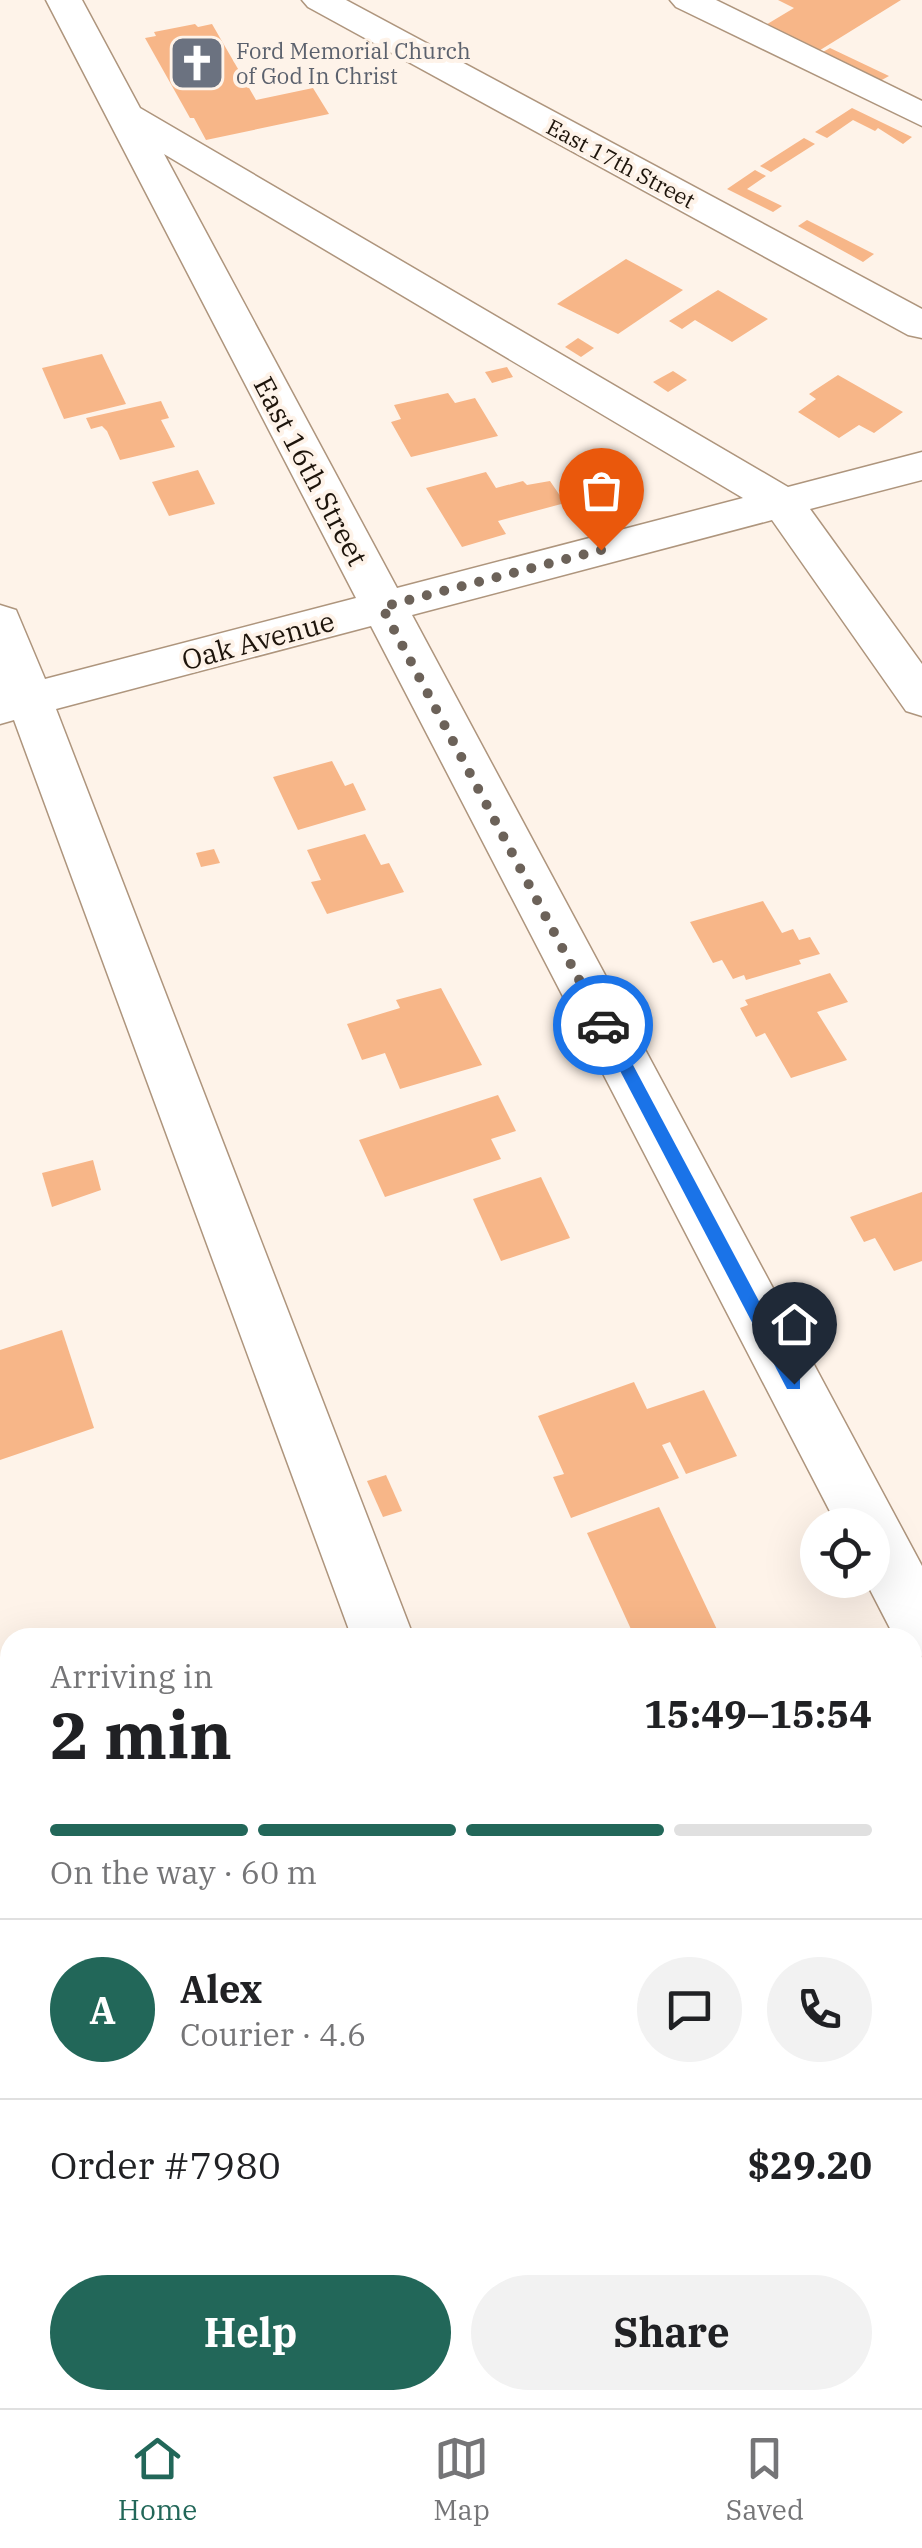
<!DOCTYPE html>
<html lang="en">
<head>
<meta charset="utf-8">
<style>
  :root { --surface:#fff; --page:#f2f2f2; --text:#202124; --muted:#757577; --line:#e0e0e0; --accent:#226759 }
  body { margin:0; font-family:"IBM Plex Serif",serif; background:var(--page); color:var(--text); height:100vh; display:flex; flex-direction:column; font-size:38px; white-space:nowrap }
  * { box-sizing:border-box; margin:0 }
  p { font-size:32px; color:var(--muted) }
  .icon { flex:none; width:55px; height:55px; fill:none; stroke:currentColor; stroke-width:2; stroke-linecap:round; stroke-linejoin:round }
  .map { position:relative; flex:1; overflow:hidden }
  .side { position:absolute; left:0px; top:1628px; width:922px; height:782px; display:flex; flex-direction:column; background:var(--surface); border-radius:30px 30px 0 0; box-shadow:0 10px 40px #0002 }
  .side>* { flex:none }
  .fabs { position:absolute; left:800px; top:1508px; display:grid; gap:20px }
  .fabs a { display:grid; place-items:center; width:90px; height:90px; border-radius:50%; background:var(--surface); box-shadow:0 10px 40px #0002; font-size:50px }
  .pin { position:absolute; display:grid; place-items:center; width:85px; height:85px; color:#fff; margin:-102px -42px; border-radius:50% 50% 50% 0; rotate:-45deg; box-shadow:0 0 10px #0007 }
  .pin .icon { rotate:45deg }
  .courier { position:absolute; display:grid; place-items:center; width:100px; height:100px; margin:-50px; border:8px solid #1a73e8; border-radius:50%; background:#fff; color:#222; box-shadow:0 2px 12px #0007 }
  .overview em { font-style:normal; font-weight:700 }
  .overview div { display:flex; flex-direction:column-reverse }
  .overview { display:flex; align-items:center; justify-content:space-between; height:170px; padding:0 50px }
  h1 { font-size:65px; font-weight:700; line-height:75px }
  .bar { display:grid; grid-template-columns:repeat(4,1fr); gap:15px 10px; align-content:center; height:120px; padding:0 50px }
  .bar i { height:12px; border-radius:8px; background:var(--line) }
  .bar .selected { background:var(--accent) }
  .bar p { grid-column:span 4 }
  .line { display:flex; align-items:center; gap:25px; padding:0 50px; border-top:2px solid var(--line) }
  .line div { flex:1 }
  .round { display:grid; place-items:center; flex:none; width:105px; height:105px; border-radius:52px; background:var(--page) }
  .action { display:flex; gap:20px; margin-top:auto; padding:20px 50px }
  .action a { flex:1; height:115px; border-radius:60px; background:var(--accent); color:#fff; font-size:40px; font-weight:700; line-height:115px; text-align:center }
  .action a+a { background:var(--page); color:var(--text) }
  .dock { display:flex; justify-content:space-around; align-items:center; height:140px; border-top:2px solid var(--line); background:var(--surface); font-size:28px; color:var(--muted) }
  .dock a { display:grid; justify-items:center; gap:5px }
  .dock .selected { color:var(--accent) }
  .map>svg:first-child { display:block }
  .green { fill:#8de6c0 }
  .building { fill:#f7b688 }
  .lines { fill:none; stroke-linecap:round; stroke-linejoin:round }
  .minor-casing { stroke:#ae957d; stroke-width:3 }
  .minor { fill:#fff; fill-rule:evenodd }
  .route { fill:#1a73e8 }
  .done { stroke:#6c6259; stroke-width:10; stroke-dasharray:0 18 }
  .labels { text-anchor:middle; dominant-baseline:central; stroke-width:8; stroke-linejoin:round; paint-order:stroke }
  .far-worship-label { font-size:22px; fill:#5b616d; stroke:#fef3e9; text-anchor:start }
  .far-street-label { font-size:22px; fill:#1d140b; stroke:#fef3e9 }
  .street-label { font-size:28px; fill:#1d140b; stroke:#fef3e9 }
</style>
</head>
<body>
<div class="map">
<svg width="922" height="2408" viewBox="0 0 922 2408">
  <rect width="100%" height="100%" fill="#fef3e9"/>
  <polygon class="green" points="922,2235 922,2408 496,2408 523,2400 912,2400 913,2239"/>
  <g class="building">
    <polygon points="778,0 901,0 817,52 764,26 794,8"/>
    <polygon points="195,24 198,27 212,24 256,100 313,88 329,114 206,140 194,118 190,118 145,38 156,36 154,32"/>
    <polygon points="830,48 889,76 880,81 821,53"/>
    <polygon points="852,108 912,137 903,144 878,128 875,131 853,120 827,138 815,132"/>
    <polygon points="804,138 815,144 771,172 760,166"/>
    <polygon points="755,170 766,176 747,189 782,206 773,212 727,189"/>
    <polygon points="807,220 874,254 863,262 798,226"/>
    <polygon points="626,259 683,290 618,334 557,304"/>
    <polygon points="718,290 768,319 732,342 695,320 682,329 669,321"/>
    <polygon points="578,338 594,348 581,357 565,347"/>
    <polygon points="102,354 126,404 64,419 42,368"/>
    <polygon points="507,367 513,377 492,383 485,372"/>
    <polygon points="673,371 687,380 668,392 653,382"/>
    <polygon points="838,375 903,412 874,433 859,425 839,438 798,412 816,399 809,394"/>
    <polygon points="448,393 455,403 475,398 498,436 411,457 391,422 401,419 394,405"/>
    <polygon points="161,401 169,418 161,420 175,447 120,460 107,431 102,426 91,429 86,418"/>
    <polygon points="198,470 215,504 169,516 152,482"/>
    <polygon points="486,472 496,488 523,481 527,485 550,481 565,503 498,521 506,534 462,547 426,488"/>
    <polygon points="332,761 345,786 353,783 366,810 298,830 273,777"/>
    <polygon points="365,834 381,865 389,863 404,892 327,914 311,882 321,880 307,850"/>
    <polygon points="214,849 220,863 201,867 196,853"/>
    <polygon points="763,901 782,933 793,929 799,940 810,937 820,954 799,960 801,964 746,980 744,975 733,979 722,960 713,963 690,922"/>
    <polygon points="830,973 848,1002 817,1012 847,1060 791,1078 765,1033 756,1037 740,1008 748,1005 745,1000"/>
    <polygon points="441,988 482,1065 400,1089 385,1053 362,1060 347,1024 400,1008 396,1000"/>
    <polygon points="498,1095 516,1131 491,1139 501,1159 385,1197 359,1140"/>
    <polygon points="93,1160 101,1190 52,1207 42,1173"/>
    <polygon points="541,1177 570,1238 501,1261 473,1199"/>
    <polygon points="922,1192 922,1261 894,1271 875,1238 864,1242 850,1217"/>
    <polygon points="62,1330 94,1428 0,1460 0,1350"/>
    <polygon points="634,1382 647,1409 704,1390 737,1456 686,1474 670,1442 662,1445 679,1478 571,1518 553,1477 564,1474 538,1416"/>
    <polygon points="386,1475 402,1511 383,1517 367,1481"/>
    <polygon points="659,1507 721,1638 635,1638 587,1533"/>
  </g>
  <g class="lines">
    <g class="minor-casing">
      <g id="minor">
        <path d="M46,0H82L140,108L788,487L922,452V480L810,509L922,664V716L906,711L772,520L412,615L922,1566V1656L912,1653V1638H895L865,1580H872V1525H837L371,626L56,709L414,1638H352L14,720L0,724V605L16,610L45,679L356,598ZM164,154L743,498L397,588Z"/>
        <polygon points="302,0 346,0 922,309 922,338 908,335 308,7"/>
        <polygon points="670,0 716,0 922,101 922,126 676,7"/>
        <polygon points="922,2083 922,2153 912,2157 912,2087"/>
        <polygon points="0,2180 10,2184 10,2293 0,2289"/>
        <polygon points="10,2394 10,2400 163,2400 160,2408 10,2408"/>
      </g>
    </g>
    <use href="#minor" class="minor"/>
  </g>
  <polygon class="route" points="603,1019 609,1020 800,1378 800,1389 787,1389 596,1025"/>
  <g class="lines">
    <polyline class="done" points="601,550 382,607 603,1025"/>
  </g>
  <defs>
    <g id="church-square" transform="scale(2.875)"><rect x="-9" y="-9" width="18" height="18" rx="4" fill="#6b7280" stroke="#fef3e9"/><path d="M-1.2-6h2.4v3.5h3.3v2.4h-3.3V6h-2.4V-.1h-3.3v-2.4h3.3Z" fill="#fff"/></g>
  </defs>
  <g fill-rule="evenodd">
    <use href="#church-square" x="197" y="63"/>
  </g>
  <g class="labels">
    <g class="far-worship-label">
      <text x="236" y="50">Ford Memorial Church<tspan x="236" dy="25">of God In Christ</tspan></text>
    </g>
    <g class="far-street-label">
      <text transform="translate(621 163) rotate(28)">East 17th Street</text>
    </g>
    <g class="street-label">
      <text transform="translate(311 471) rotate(62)">East 16th Street</text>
      <text transform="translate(258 640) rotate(-15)">Oak Avenue</text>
    </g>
  </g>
</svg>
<div class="fabs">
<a><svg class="icon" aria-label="locate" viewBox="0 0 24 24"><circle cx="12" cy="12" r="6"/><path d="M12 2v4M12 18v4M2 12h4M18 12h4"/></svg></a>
</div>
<div class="pin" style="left:601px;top:550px;background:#ea580c"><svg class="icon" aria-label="bag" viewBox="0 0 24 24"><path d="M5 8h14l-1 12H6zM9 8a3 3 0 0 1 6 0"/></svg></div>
<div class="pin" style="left:794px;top:1384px;background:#1f2937"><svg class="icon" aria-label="home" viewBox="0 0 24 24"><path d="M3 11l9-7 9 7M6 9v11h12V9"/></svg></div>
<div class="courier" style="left:603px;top:1025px"><svg class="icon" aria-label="car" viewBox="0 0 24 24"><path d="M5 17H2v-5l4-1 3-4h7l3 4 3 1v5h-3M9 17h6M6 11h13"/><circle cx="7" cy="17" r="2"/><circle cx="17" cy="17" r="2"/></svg></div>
<section class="side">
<div class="overview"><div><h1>2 min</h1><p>Arriving in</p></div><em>15:49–15:54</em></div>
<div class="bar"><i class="selected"></i><i class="selected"></i><i class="selected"></i><i></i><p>On the way · 60 m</p></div>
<div class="line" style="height:180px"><b class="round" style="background:var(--accent);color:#fff">A</b><div><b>Alex</b><p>Courier · 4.6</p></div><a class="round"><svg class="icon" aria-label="chat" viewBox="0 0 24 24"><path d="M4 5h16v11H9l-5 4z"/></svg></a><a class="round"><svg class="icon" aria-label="phone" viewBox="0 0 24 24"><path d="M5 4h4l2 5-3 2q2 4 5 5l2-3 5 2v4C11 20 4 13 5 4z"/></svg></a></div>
<div class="line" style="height:130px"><div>Order #7980</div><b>$29.20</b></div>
<div class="action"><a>Help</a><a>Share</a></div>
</section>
</div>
<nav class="dock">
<a class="selected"><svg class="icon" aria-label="home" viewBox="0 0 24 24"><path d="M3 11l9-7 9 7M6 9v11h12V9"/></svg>Home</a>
<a><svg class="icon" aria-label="map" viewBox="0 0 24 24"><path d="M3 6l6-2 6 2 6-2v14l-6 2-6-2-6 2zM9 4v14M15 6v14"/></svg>Map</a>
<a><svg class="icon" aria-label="saved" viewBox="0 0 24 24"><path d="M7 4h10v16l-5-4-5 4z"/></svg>Saved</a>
</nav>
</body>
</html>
